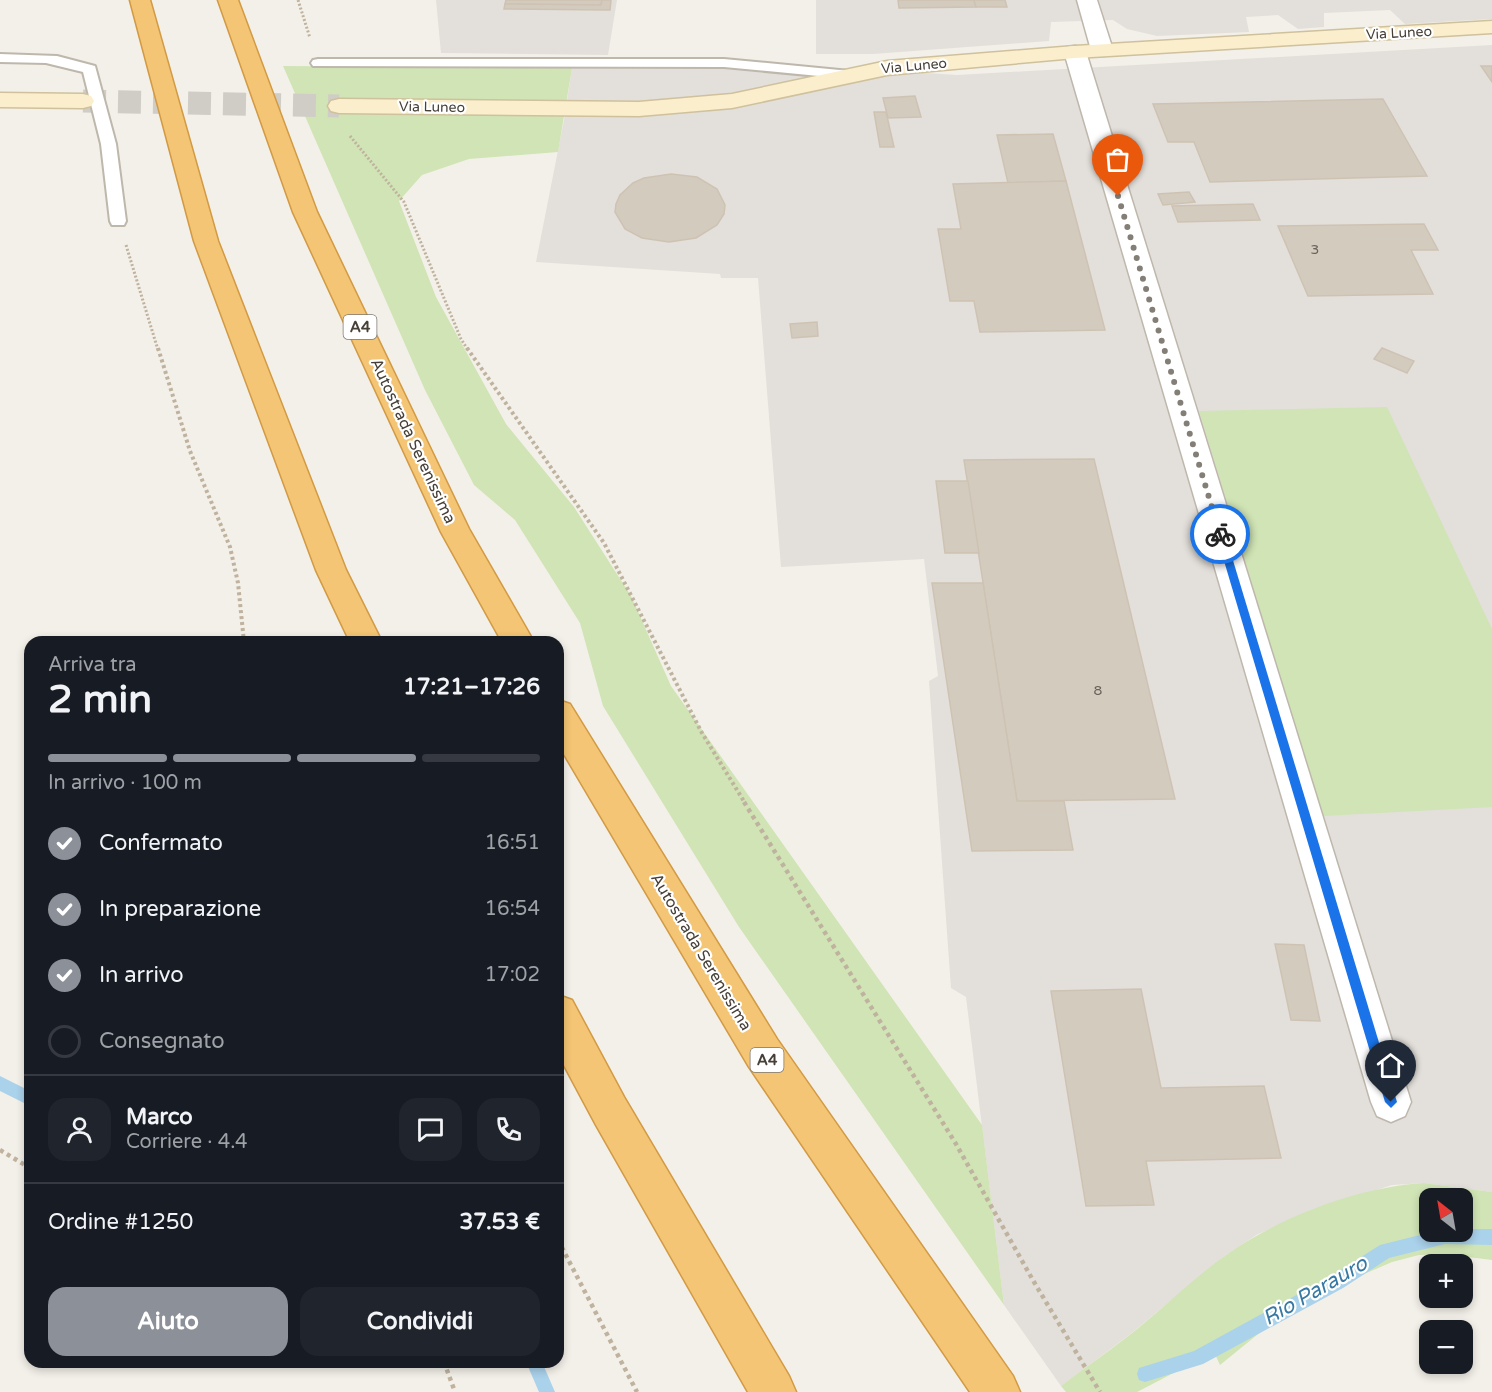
<!DOCTYPE html>
<html lang="it">
<head>
<meta charset="utf-8">
<style>
  :root { --surface:#171b24; --page:#20242c; --text:#f1f3f6; --muted:#9ea1a6; --line:#363941; --accent:#8c9099 }
  body { margin:0; font-family:"Varela Round",sans-serif; background:var(--page); color:var(--text); height:100vh; display:flex; flex-direction:column; font-size:22px; white-space:nowrap }
  * { box-sizing:border-box; margin:0 }
  p { font-size:20px; color:var(--muted) }
  .icon { flex:none; width:33px; height:33px; fill:none; stroke:currentColor; stroke-width:2; stroke-linecap:round; stroke-linejoin:round }
  .map { position:relative; flex:1; overflow:hidden }
  .side { position:absolute; left:24px; top:636px; width:540px; height:732px; display:flex; flex-direction:column; background:var(--surface); border-radius:18px; box-shadow:0 3px 9px #0003 }
  .side>* { flex:none }
  .needle { width:39px; rotate:329deg }
  .tools { position:absolute; left:1419px; top:1188px; display:grid; gap:12px }
  .tools a { display:grid; place-items:center; width:54px; height:54px; border-radius:12px; background:var(--surface); box-shadow:0 3px 9px #0003; font-size:30px }
  .pin { position:absolute; display:grid; place-items:center; width:51px; height:51px; color:#fff; margin:-62px -26px; border-radius:50% 50% 50% 0; rotate:-45deg; box-shadow:0 0 6px #0007 }
  .pin .icon { rotate:45deg }
  .courier { position:absolute; display:grid; place-items:center; width:60px; height:60px; margin:-30px; border:4px solid #1a73e8; border-radius:50%; background:#fff; color:#222; box-shadow:0 2px 8px #0007 }
  .headline em { font-style:normal; font-weight:700 }
  .headline div { display:flex; flex-direction:column-reverse }
  .headline { display:flex; align-items:center; justify-content:space-between; height:102px; padding:0 24px }
  h1 { font-size:39px; font-weight:700; line-height:45px }
  .bar { display:grid; grid-template-columns:repeat(4,1fr); gap:9px 6px; align-content:center; height:72px; padding:0 24px }
  .bar i { height:8px; border-radius:4px; background:var(--line) }
  .bar .selected { background:var(--accent) }
  .bar p { grid-column:span 4 }
  .line { display:flex; align-items:center; gap:15px; padding:0 24px; border-top:2px solid var(--line) }
  .line div { flex:1 }
  .round { display:grid; place-items:center; flex:none; width:63px; height:63px; border-radius:18px; background:var(--page) }
  ol { padding:0 24px; list-style:none }
  li { display:flex; align-items:center; gap:18px; height:66px }
  li p { margin-inline-start:auto }
  li .icon { padding:6px; border-radius:50%; background:var(--accent); color:#fff; stroke-width:4 }
  li:last-child { color:var(--muted) }
  li i { width:33px; height:33px; border:3px solid var(--line); border-radius:50% }
  .cta { display:flex; gap:12px; margin-top:auto; padding:12px 24px }
  .cta a { flex:1; height:69px; border-radius:18px; background:var(--accent); color:#fff; font-size:24px; font-weight:700; line-height:69px; text-align:center }
  .cta a+a { background:var(--page); color:var(--text) }
  .map>svg:first-child { display:block }
  .industrial { fill:#e3dfda }
  .green { fill:#d0e4b5; fill-rule:evenodd }
  .lines { fill:none; stroke-linecap:round; stroke-linejoin:round }
  .stream { fill:#aad2eb; fill-rule:evenodd }
  .building { fill:#d4cbbf; stroke:#cec3b3; stroke-width:1.5 }
  .secondary-tunnel { stroke:#d0cdc6; stroke-width:23; stroke-dasharray:23 12; stroke-linecap:butt }
  .lane-casing { stroke:#beb7ac; stroke-width:4 }
  .street-casing { stroke:#beb7ac; stroke-width:3 }
  .secondary-casing { stroke:#cfc19c; stroke-width:3 }
  .highway-casing { stroke:#d29a44; stroke-width:3 }
  .path-far2 { stroke:#bfb29e; stroke-width:3; stroke-dasharray:2 2; stroke-linecap:butt }
  .path-far1 { stroke:#bfb29e; stroke-width:4; stroke-dasharray:3 3; stroke-linecap:butt }
  .path { stroke:#bfb29e; stroke-width:4.5; stroke-dasharray:4 4; stroke-linecap:butt }
  .lane { fill:#fff; fill-rule:evenodd }
  .street { fill:#fff; fill-rule:evenodd }
  .secondary { fill:#fbeecc; fill-rule:evenodd }
  .highway { fill:#f3c574; fill-rule:evenodd }
  .route { fill:#1a73e8 }
  .done { stroke:#837e76; stroke-width:6; stroke-dasharray:0 10.8 }
  .labels { text-anchor:middle; dominant-baseline:central; stroke-width:4.5; stroke-linejoin:round; paint-order:stroke }
  .far-street-label { font-size:14px; fill:#464038; stroke:#fff }
  .number-label { font-size:14px; fill:#6a635a }
  .shield { fill:#fff; stroke:#7e7974; stroke-width:1.5 }
  .shield-label { font-size:15px; font-weight:bold; fill:#464038 }
  .street-label { font-size:16px; fill:#464038; stroke:#fff }
  .near-water-label { font-size:21px; font-style:italic; fill:#3779a2; stroke:#fff }
</style>
</head>
<body>
<div class="map">
<svg width="1492" height="1392" viewBox="0 0 1492 1392">
  <rect width="100%" height="100%" fill="#f3f0e9"/>
  <g class="industrial">
    <polygon points="436,0 617,0 608,55 441,53"/>
    <polygon points="816,0 1492,0 1492,19 1405,24 1390,10 1324,13 1324,27 1298,29 1278,15 1246,17 1249,32 1157,36 1127,29 1113,20 1051,22 1049,41 873,54 816,54"/>
    <polygon points="1492,45 1492,1192 1424,1183 1392,1185 1320,1208 1258,1234 1226,1255 1128,1336 1061,1386 1004,1305 966,997 951,988 929,681 938,676 924,559 781,567 758,278 721,278 720,274 536,262 564,120 572,68 866,69 957,75"/>
  </g>
  <g class="green">
    <polygon points="283,66 572,68 558,152 469,159 422,175 399,201 436,297 506,424 574,507 631,596 671,686 982,1125 1004,1305 739,927 603,706 580,623 515,520 474,485 425,390"/>
    <polygon points="1387,407 1492,629 1492,807 1323,816 1199,411"/>
    <path d="M1424,1183L1492,1192V1260L1444,1254L1419,1255L1392,1262L1295,1304L1220,1365L1214,1352L1137,1392H1066L1061,1386C1083,1369 1105,1354 1127,1337C1162,1310 1193,1278 1229,1253C1283,1216 1358,1187 1424,1183ZM1462,1198V1232H1430V1198Z"/>
  </g>
  <g class="lines">
    <g class="stream">
      <polygon points="0,1076 30,1091 30,1106 0,1091"/>
      <polygon points="1462,1229 1492,1229 1492,1245 1445,1244 1389,1258 1343,1288 1203,1364 1145,1382 1139,1380 1137,1374 1139,1368 1194,1351 1331,1276 1380,1245 1432,1232 1462,1232"/>
      <polygon points="526,1362 542,1362 555,1392 539,1392"/>
    </g>
  </g>
  <g class="building">
    <polygon points="506,0 602,0 601,5 505,4"/>
    <polygon points="602,0 611,0 610,10 504,9 505,4 601,5"/>
    <polygon points="898,0 974,0 976,7 899,8"/>
    <polygon points="974,0 1005,0 1007,7 976,7"/>
    <polygon points="1481,66 1492,66 1492,82"/>
    <polygon points="915,96 921,117 888,118 883,98"/>
    <polygon points="1383,99 1427,176 1210,182 1194,142 1168,142 1153,104"/>
    <polygon points="874,112 886,112 894,147 880,147"/>
    <polygon points="1053,134 1066,181 1008,183 997,135"/>
    <polygon points="671,174 697,177 717,189 725,205 724,214 717,225 696,238 669,242 642,238 625,229 615,212 616,204 620,195 633,183 644,178"/>
    <polygon points="1066,181 1105,330 980,332 974,301 950,301 938,229 961,229 953,184"/>
    <polygon points="1189,192 1195,202 1163,205 1158,194"/>
    <polygon points="1253,204 1260,220 1178,222 1172,206"/>
    <polygon points="1424,224 1438,250 1411,250 1433,294 1308,296 1278,226"/>
    <polygon points="817,322 818,336 792,338 790,324"/>
    <polygon points="1382,348 1414,361 1407,373 1374,359"/>
    <polygon points="1094,459 1175,799 1017,801 964,460"/>
    <polygon points="936,481 968,481 979,553 945,553"/>
    <polygon points="932,583 983,583 1017,801 1064,801 1073,850 972,851"/>
    <polygon points="1275,944 1304,945 1320,1021 1291,1020"/>
    <polygon points="1141,989 1161,1088 1264,1086 1281,1158 1146,1161 1154,1205 1086,1206 1051,991"/>
  </g>
  <g class="lines">
    <polyline class="secondary-tunnel" points="83,101 339,106"/>
    <g class="lane-casing">
      <g id="lane">
        <polygon points="0,54 57,56 95,66 116,144 126,221 124,225 112,225 110,221 101,144 83,72 46,63 0,62"/>
        <polygon points="318,59 724,59 850,71 857,75 850,79 724,67 313,66 311,63 313,60"/>
      </g>
    </g>
    <g class="street-casing">
      <g id="street">
        <polygon points="1077,0 1097,0 1113,50 1110,55 1102,56 1094,55 1091,50"/>
        <polygon points="1075,46 1083,47 1086,52 1411,1102 1405,1116 1391,1122 1377,1116 1371,1102 1064,52 1067,47"/>
      </g>
    </g>
    <g class="secondary-casing">
      <g id="secondary">
        <polygon points="1492,21 1492,33 1075,58 887,75 732,108 639,116 339,113 331,111 328,106 331,101 339,99 639,102 732,94 887,61 1075,46"/>
        <polygon points="0,93 83,94 91,96 94,101 91,106 83,108 0,107"/>
      </g>
    </g>
    <g class="highway-casing">
      <g id="highway">
        <polygon points="130,0 150,0 218,241 346,570 382,642 350,642 316,570 194,241"/>
        <polygon points="218,0 238,0 317,212 469,529 534,642 502,642 441,532 293,212"/>
        <polygon points="558,700 570,704 777,1039 1013,1376 1020,1392 970,1392 749,1067 558,744"/>
        <polygon points="558,995 572,1000 624,1097 789,1376 796,1392 748,1392 596,1125 558,1054"/>
      </g>
    </g>
    <g class="path-far2">
      <polyline points="298,0 310,38"/>
      <polyline points="350,136 404,202 461,339 468,350"/>
      <polyline points="126,245 158,350"/>
    </g>
    <g class="path-far1">
      <polyline points="158,348 190,451 230,547 238,583 244,642"/>
      <polyline points="467,348 604,543 702,733 745,803"/>
    </g>
    <g class="path">
      <polyline points="744,802 956,1144 1034,1282 1100,1392"/>
      <polyline points="0,1150 30,1168"/>
      <polyline points="558,1240 637,1392"/>
      <polyline points="444,1362 455,1392"/>
    </g>
    <use href="#lane" class="lane"/>
    <use href="#street" class="street"/>
    <use href="#secondary" class="secondary"/>
    <use href="#highway" class="highway"/>
  </g>
  <polygon class="route" points="1220,531 1225,534 1397,1102 1391,1108 1385,1102 1216,534"/>
  <g class="lines">
    <polyline class="done" points="1118,196 1220,534"/>
  </g>
  <g class="labels">
    <g class="far-street-label">
      <text transform="translate(1399 33) rotate(-3)">Via Luneo</text>
      <text transform="translate(914 66) rotate(-5)">Via Luneo</text>
      <text transform="translate(432 107) rotate(1)">Via Luneo</text>
    </g>
    <g class="number-label">
      <text x="1315" y="249">3</text>
      <text x="1098" y="690">8</text>
    </g>
    <g class="shield">
      <rect x="343.5" y="315" width="33" height="24" rx="4.5"/>
      <rect x="750.5" y="1048" width="33" height="24" rx="4.5"/>
    </g>
    <g class="shield-label">
      <text x="360" y="327">A4</text>
      <text x="767" y="1060">A4</text>
    </g>
    <g class="street-label">
      <text transform="translate(413 441) rotate(65)">Autostrada Serenissima</text>
      <text transform="translate(701 952) rotate(59)">Autostrada Serenissima</text>
    </g>
    <g class="near-water-label">
      <text transform="translate(1315 1291) rotate(-30)">Rio Parauro</text>
    </g>
  </g>
</svg>
<div class="tools">
<a><svg class="needle" viewBox="-14 -14 28 28"><path d="M0-13l5 13h-10z" fill="#e53935"/><path d="M0 13l5-13h-10z" fill="#9ea1a6"/></svg></a>
<a>+</a>
<a>−</a>
</div>
<div class="pin" style="left:1118px;top:196px;background:#ea580c"><svg class="icon" aria-label="bag" viewBox="0 0 24 24"><path d="M5 8h14l-1 12H6zM9 8a3 3 0 0 1 6 0"/></svg></div>
<div class="pin" style="left:1391px;top:1102px;background:#1f2937"><svg class="icon" aria-label="home" viewBox="0 0 24 24"><path d="M3 11l9-7 9 7M6 9v11h12V9"/></svg></div>
<div class="courier" style="left:1220px;top:534px"><svg class="icon" aria-label="bike" viewBox="0 0 24 24"><circle cx="6" cy="16" r="4"/><circle cx="18" cy="16" r="4"/><path d="M6 16l4-8h5l3 8M10 8l3 8H6M13 5h3"/></svg></div>
<section class="side">
<div class="headline"><div><h1>2 min</h1><p>Arriva tra</p></div><em>17:21–17:26</em></div>
<div class="bar"><i class="selected"></i><i class="selected"></i><i class="selected"></i><i></i><p>In arrivo · 100 m</p></div>
<ol>
<li><svg class="icon" aria-label="check" viewBox="0 0 24 24"><path d="M5 12l5 5 9-10"/></svg>Confermato<p>16:51</p></li>
<li><svg class="icon" aria-label="check" viewBox="0 0 24 24"><path d="M5 12l5 5 9-10"/></svg>In preparazione<p>16:54</p></li>
<li><svg class="icon" aria-label="check" viewBox="0 0 24 24"><path d="M5 12l5 5 9-10"/></svg>In arrivo<p>17:02</p></li>
<li><i></i>Consegnato</li>
</ol>
<div class="line" style="height:108px"><a class="round"><svg class="icon" aria-label="person" viewBox="0 0 24 24"><circle cx="12" cy="8" r="4"/><path d="M4 21q1-7 8-7t8 7"/></svg></a><div><b>Marco</b><p>Corriere · 4.4</p></div><a class="round"><svg class="icon" aria-label="chat" viewBox="0 0 24 24"><path d="M4 5h16v11H9l-5 4z"/></svg></a><a class="round"><svg class="icon" aria-label="phone" viewBox="0 0 24 24"><path d="M5 4h4l2 5-3 2q2 4 5 5l2-3 5 2v4C11 20 4 13 5 4z"/></svg></a></div>
<div class="line" style="height:78px"><div>Ordine #1250</div><b>37.53 €</b></div>
<div class="cta"><a>Aiuto</a><a>Condividi</a></div>
</section>
</div>
</body>
</html>
